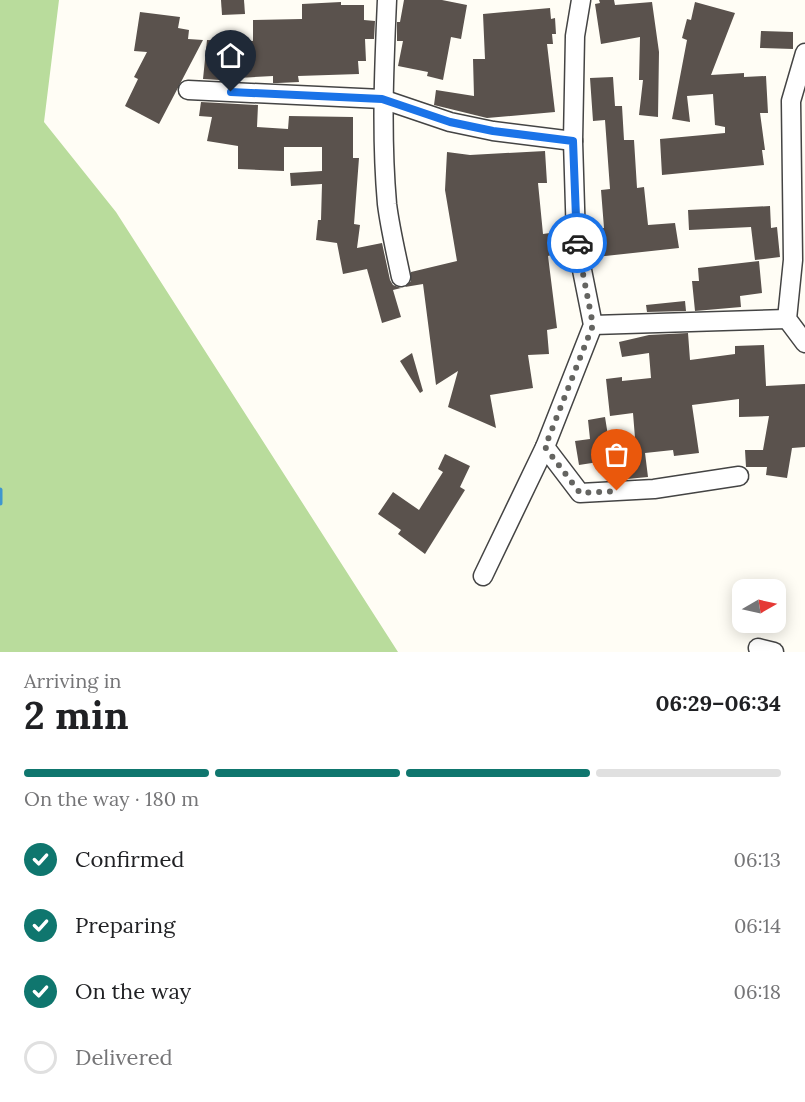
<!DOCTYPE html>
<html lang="en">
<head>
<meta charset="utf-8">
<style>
  :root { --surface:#fff; --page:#f2f2f2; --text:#202124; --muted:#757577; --line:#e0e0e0; --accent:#0f766e }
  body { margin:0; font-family:Lora,serif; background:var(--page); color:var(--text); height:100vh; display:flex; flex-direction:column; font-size:22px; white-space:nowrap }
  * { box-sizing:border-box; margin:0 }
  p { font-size:20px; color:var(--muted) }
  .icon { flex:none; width:33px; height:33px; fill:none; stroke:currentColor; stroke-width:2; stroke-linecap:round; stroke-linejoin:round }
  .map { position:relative; height:652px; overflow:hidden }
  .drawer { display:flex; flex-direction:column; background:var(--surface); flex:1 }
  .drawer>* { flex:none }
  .needle { width:39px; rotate:81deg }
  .buttons { position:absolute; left:732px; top:579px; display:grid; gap:12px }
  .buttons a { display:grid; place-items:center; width:54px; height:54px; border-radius:12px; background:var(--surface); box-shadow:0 3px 15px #0003; font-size:30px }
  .pin { position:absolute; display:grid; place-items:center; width:51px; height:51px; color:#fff; margin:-62px -26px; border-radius:50% 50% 50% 0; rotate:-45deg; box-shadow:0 0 6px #0007 }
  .pin .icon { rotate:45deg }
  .courier { position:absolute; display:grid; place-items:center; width:60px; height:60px; margin:-30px; border:4px solid #1a73e8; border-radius:50%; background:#fff; color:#222; box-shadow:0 2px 8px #0007 }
  .overview em { font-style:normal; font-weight:800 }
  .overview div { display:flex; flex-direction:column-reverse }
  .overview { display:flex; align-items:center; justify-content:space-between; height:102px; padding:0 24px }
  h1 { font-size:39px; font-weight:800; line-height:45px }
  .bar { display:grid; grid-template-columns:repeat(4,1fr); gap:9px 6px; align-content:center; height:72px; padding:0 24px }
  .bar i { height:8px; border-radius:4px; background:var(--line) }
  .bar .on { background:var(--accent) }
  .bar p { grid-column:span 4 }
  ol { padding:0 24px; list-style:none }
  li { display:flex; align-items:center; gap:18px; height:66px }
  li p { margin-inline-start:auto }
  li .icon { padding:6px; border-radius:50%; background:var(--accent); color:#fff; stroke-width:4 }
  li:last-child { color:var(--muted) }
  li i { width:33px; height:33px; border:3px solid var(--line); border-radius:50% }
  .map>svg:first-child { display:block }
  .forest { fill:#b9dc9c }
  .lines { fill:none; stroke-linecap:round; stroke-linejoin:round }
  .stream { stroke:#3f96cf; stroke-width:5 }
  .building { fill:#5a524d }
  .street-casing { stroke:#444; stroke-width:21 }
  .street { stroke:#fff; stroke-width:18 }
  .done { stroke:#646461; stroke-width:6; stroke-dasharray:0 10.8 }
  .route { stroke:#1a73e8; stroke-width:8 }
</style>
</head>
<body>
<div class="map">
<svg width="805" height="652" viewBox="0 0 805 652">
  <rect width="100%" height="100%" fill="#fffdf5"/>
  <polygon class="forest" points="0,0 59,0 44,122 116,212 398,652 0,652"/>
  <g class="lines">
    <polyline class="stream" points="0,490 0,503"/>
  </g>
  <g class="building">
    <polygon points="221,0 244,0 245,14 222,15"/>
    <polygon points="404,0 442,0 467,5 461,39 451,37 443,80 427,76 428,72 398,66 403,41 397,41 397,22 400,22"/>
    <polygon points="599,0 614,0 615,5 652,2 659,52 658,117 639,115 643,80 639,80 640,37 601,44 595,4 600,3"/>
    <polygon points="341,2 341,5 364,5 364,20 375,21 374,39 365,39 366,61 358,61 359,74 298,76 299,82 278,83 273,83 273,76 238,78 238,81 203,79 207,40 253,41 253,20 302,19 302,4"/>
    <polygon points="695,2 735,13 711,75 744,73 744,77 766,76 768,113 760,113 765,150 762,150 764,165 662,175 660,139 725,133 725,127 715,125 713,94 687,96 690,122 672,119 687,40 682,38 687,19 691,20"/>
    <polygon points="550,8 551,19 555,18 556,34 552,34 553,44 547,44 555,112 487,118 434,105 436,90 474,96 473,59 485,59 483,14"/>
    <polygon points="140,12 180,17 178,28 189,30 188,39 203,40 159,124 125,106 138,79 134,77 147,52 134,51"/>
    <polygon points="761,31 793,32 793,49 760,48"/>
    <polygon points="613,77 615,106 622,106 624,140 634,140 637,188 644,187 648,225 675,223 679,248 596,257 593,229 604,228 601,190 610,189 605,120 593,121 590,78"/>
    <polygon points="201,102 258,105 257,127 288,129 289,116 353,117 353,158 359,158 354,224 360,225 357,248 382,243 390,280 393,285 401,288 393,290 401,317 382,323 367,269 343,274 337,243 316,240 318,220 321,220 322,184 291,186 290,173 322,171 322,147 284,147 284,171 238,169 238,146 207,141 212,117 199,116"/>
    <polygon points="545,151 547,183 538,183 543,234 550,233 555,254 548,256 557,328 547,330 549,354 528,355 533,388 490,395 496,428 448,407 458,371 436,385 423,284 405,287 411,281 411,272 457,261 445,190 447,152 470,155"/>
    <polygon points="770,206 771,228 777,227 780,257 755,260 751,227 689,230 688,210"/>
    <polygon points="759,261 762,293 740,296 741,307 695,311 692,281 699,281 698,268"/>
    <polygon points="685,301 686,311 647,312 646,305"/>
    <polygon points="688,333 690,360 735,354 735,346 764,345 766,386 805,384 805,447 792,448 787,478 766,475 767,467 746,467 745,450 763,450 769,416 739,417 739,399 692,405 699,453 674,456 673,450 645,453 648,477 627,479 624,458 579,465 575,441 590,439 588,420 605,417 609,442 635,438 633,413 610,416 606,379 622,377 622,381 651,378 649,353 622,357 619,342 649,335"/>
    <polygon points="412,353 423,391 420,393 400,361"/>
    <polygon points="445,454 470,466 460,487 465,490 425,554 398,534 401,530 378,514 393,492 419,510 443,472 438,469"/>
  </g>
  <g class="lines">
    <g class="street-casing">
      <g id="street">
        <path d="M387,0C384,68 381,136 387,204C390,228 396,253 401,277"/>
        <polyline points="805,53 791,101 793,260 787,319 805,343"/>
        <polyline points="188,90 382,99 450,122 493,131 573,141"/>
        <polyline points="593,325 787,319"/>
        <polyline points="545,447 580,493 654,489 739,476"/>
        <polyline points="483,576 545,447 593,325 576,240 573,141 575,36 581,0"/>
        <polyline points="758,648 774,652"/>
      </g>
    </g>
    <use href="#street" class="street"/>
  </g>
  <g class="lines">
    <polyline class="done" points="577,243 593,325 545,447 580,493 617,491"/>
    <polyline class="route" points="231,92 382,99 450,122 493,131 573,141 577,243"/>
  </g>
</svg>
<div class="buttons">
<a><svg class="needle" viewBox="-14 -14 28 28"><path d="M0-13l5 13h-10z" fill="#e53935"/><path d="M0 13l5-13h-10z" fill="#757577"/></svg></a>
</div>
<div class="pin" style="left:617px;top:491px;background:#ea580c"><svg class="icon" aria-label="bag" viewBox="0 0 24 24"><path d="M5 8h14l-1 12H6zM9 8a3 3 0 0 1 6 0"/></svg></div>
<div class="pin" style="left:231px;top:92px;background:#1f2937"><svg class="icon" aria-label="home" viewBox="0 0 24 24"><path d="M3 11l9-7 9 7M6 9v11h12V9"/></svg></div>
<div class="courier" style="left:577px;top:243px"><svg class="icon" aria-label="car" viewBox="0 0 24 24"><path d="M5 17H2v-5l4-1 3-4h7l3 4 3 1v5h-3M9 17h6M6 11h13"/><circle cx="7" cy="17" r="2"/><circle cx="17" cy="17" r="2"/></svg></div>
</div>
<section class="drawer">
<div class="overview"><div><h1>2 min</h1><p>Arriving in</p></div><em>06:29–06:34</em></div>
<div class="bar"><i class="on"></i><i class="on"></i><i class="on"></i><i></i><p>On the way · 180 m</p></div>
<ol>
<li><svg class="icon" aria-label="check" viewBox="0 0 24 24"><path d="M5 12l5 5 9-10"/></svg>Confirmed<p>06:13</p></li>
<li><svg class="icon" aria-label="check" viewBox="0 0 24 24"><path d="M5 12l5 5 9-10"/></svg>Preparing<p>06:14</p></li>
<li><svg class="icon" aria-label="check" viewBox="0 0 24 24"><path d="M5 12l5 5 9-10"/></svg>On the way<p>06:18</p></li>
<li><i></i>Delivered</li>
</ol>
</section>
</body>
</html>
